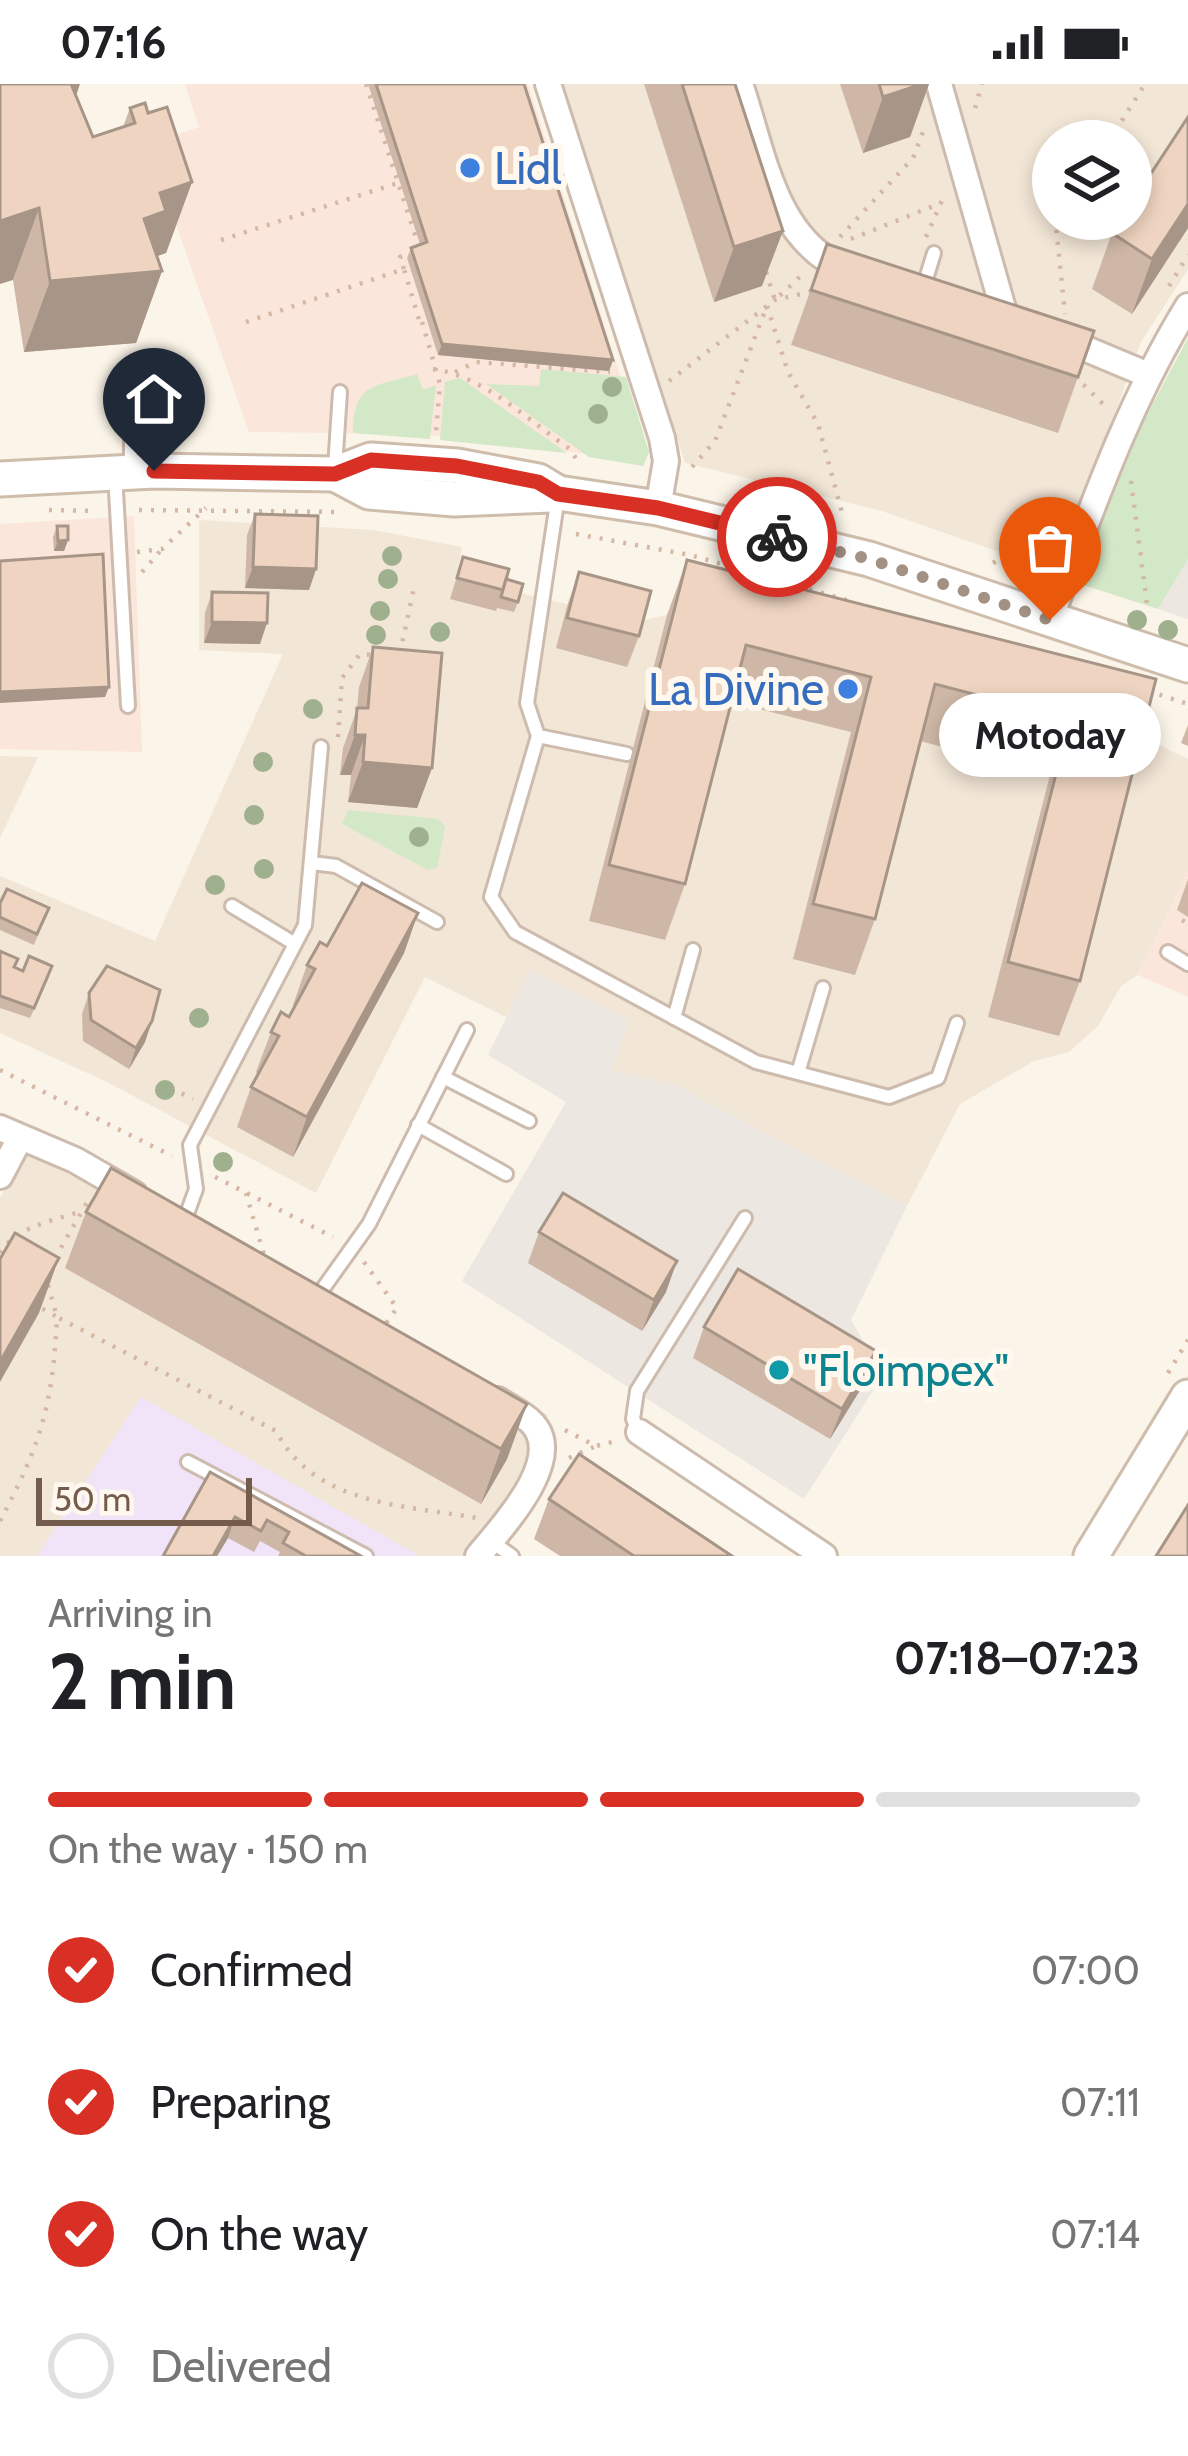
<!DOCTYPE html>
<html lang="en">
<head>
<meta charset="utf-8">
<style>
  :root { --surface:#fff; --page:#f6f6f6; --text:#202124; --muted:#757577; --line:#e0e0e0; --accent:#d93025 }
  body { margin:0; font-family:Cabin,sans-serif; background:var(--page); color:var(--text); height:100vh; display:flex; flex-direction:column; font-size:45px; white-space:nowrap }
  * { box-sizing:border-box; margin:0 }
  p { font-size:39px; color:var(--muted) }
  .icon { flex:none; width:66px; height:66px; fill:none; stroke:currentColor; stroke-width:2; stroke-linecap:round; stroke-linejoin:round }
  .map { position:relative; height:1472px; overflow:hidden }
  .panel { display:flex; flex-direction:column; background:var(--surface); flex:1 }
  .panel>* { flex:none }
  .controls { position:absolute; left:1032px; top:36px; display:grid; gap:24px }
  .controls a { display:grid; place-items:center; width:120px; height:120px; border-radius:50%; background:var(--surface); box-shadow:0 6px 18px #0003; font-size:60px }
  .scale { position:absolute; left:36px; bottom:30px; width:216px; box-sizing:border-box; padding-left:12px; border:6px solid #745c4d; border-top:0; font-size:33px; line-height:42px; white-space:nowrap; color:#745c4d; -webkit-text-stroke:9px #fef8ee; paint-order:stroke }
  .pin { position:absolute; display:grid; place-items:center; width:102px; height:102px; color:#fff; margin:-123px -51px; border-radius:50% 50% 50% 0; rotate:-45deg; box-shadow:0 0 12px #0007 }
  .pin .icon { rotate:45deg }
  .courier { position:absolute; display:grid; place-items:center; width:120px; height:120px; margin:-60px; border:9px solid #d93025; border-radius:50%; background:#fff; color:#222; box-shadow:0 3px 15px #0007 }
  .bubble { position:absolute; height:84px; border-radius:42px; background:var(--surface); box-shadow:0 6px 18px #0003; font-size:39px; font-weight:800; line-height:84px; text-align:center }
  .headline em { font-style:normal; font-weight:800 }
  .headline div { display:flex; flex-direction:column-reverse }
  .headline { display:flex; align-items:center; justify-content:space-between; height:204px; padding:0 48px }
  h1 { font-size:78px; font-weight:800; line-height:90px }
  .bar { display:grid; grid-template-columns:repeat(4,1fr); gap:18px 12px; align-content:center; height:144px; padding:0 48px }
  .bar i { height:15px; border-radius:9px; background:var(--line) }
  .bar .on { background:var(--accent) }
  .bar p { grid-column:span 4 }
  ol { padding:0 48px; list-style:none }
  li { display:flex; align-items:center; gap:36px; height:132px }
  li p { margin-inline-start:auto }
  li .icon { padding:12px; border-radius:50%; background:var(--accent); color:#fff; stroke-width:4 }
  li:last-child { color:var(--muted) }
  li i { width:66px; height:66px; border:6px solid var(--line); border-radius:50% }
  .status { display:flex; justify-content:space-between; align-items:center; height:84px; padding:0 60px; background:var(--surface); direction:ltr }
  .status svg { height:33px; fill:currentColor }
  .map>svg:first-child { display:block }
  .residential { fill:#f2e6d6; fill-rule:evenodd }
  .commercial { fill:#fbe6dc }
  .industrial { fill:#ece7e1 }
  .education { fill:#f1e4f8 }
  .green { fill:#d3e8c7 }
  .lines { fill:none; stroke-linecap:round; stroke-linejoin:round }
  .lane-casing { stroke:#cdbcae; stroke-width:18 }
  .street-casing { stroke:#cdbcae; stroke-width:30 }
  .secondary-casing { stroke:#cfbdac; stroke-width:39 }
  .path { stroke:#d4b8a4; stroke-width:4.5; stroke-dasharray:3 9; stroke-linecap:butt }
  .lane { stroke:#fff; stroke-width:12 }
  .street { stroke:#fff; stroke-width:24 }
  .secondary { stroke:#fff; stroke-width:33 }
  .tree { fill:#9fb08f }
  .wall { fill:#ceb7a6 }
  .shaded-wall { fill:#a79587 }
  .building { fill:#efd5c1; stroke:#a79587; stroke-width:3 }
  .done { stroke:#a39183; stroke-width:12; stroke-dasharray:0 21.6 }
  .route { stroke:#d93025; stroke-width:15 }
  .shop-dot { fill:#3f7fe0; stroke:#fef8ee; stroke-width:4.5 }
  .culture-dot { fill:#0f9aa8; stroke:#fef8ee; stroke-width:4.5 }
  .labels { text-anchor:middle; dominant-baseline:central; stroke-width:12; stroke-linejoin:round; paint-order:stroke }
  .shop-label { font-size:45px; fill:#366cbe; stroke:#fef8ee; text-anchor:start }
  .culture-label { font-size:45px; fill:#0d838f; stroke:#fef8ee; text-anchor:start }
</style>
</head>
<body>
<div class="status"><b>07:16</b><svg viewBox="0 0 49 12"><path d="M0 12V9h3v3zM5 12V6h3v6zM10 12V3h3v9zM15 12V0h3v12zM26 1h20v11H26zM47 4h2v5h-2z"/></svg></div>
<div class="map">
<svg width="1188" height="1472" viewBox="0 0 1188 1472">
  <rect width="100%" height="100%" fill="#fbf4e8"/>
  <g class="residential">
    <path d="M563,0H1188V185L1141,258L1057,488L882,427L685,379ZM1053,57H1131V135H1053Z"/>
    <polygon points="199,436 374,446 462,463 456,494 639,537 667,531 1136,650 1188,675 1188,788 1138,891 1121,902 1098,942 1069,968 1034,977 960,1020 907,1122 672,1000 610,987 531,887 506,933 425,893 316,1109 107,998 0,949 0,792 155,857 283,570 199,566"/>
    <polygon points="0,672 38,673 0,754"/>
    <polygon points="25,1068 548,1331 529,1380 467,1472 419,1472 141,1314 37,1472 0,1472 0,1114"/>
  </g>
  <g class="commercial">
    <polygon points="185,0 528,0 647,377 419,350 249,348 148,61 199,43"/>
    <polygon points="134,432 142,668 0,665 0,440"/>
    <polygon points="1188,788 1188,913 1138,891"/>
  </g>
  <g class="industrial">
    <polygon points="1188,475 1188,535 1158,525"/>
    <polygon points="530,886 630,936 611,987 672,1000 907,1122 851,1236 883,1291 804,1415 462,1197 566,1018 488,971"/>
  </g>
  <polygon class="education" points="141,1313 419,1472 37,1472"/>
  <g class="green">
    <polygon points="1188,254 1188,475 1158,525 1077,499 1143,338"/>
    <polygon points="541,285 626,293 649,368 643,382 589,373 486,300 539,302"/>
    <path d="M417,290L423,306L436,301L430,355L353,349C354,298 374,303 417,290Z"/>
    <polygon points="460,294 567,369 440,356 445,298"/>
    <polygon points="348,726 438,735 445,743 437,784 428,786 342,740"/>
  </g>
  <g class="lines">
    <g class="lane-casing">
      <g id="lane">
        <polyline points="922,208 934,169"/>
        <polyline points="131,354 131,386"/>
        <polyline points="335,384 340,308"/>
        <polyline points="115,389 128,622"/>
        <polyline points="558,412 527,619 538,652 491,813 515,848 756,978 889,1013 938,994 957,939"/>
        <polyline points="538,652 627,670"/>
        <polyline points="312,779 336,782 437,838"/>
        <polyline points="232,822 295,860"/>
        <polyline points="1168,868 1188,880"/>
        <polyline points="674,934 693,866"/>
        <polyline points="798,989 823,904"/>
        <polyline points="443,993 529,1037"/>
        <polyline points="418,1041 506,1090"/>
        <polyline points="184,1138 196,1105 190,1061 305,841 321,663"/>
        <polyline points="317,1213 369,1140 467,946"/>
        <polyline points="639,1348 633,1335 637,1307 745,1134"/>
        <polyline points="188,1378 366,1472"/>
        <polyline points="491,1457 512,1472"/>
      </g>
    </g>
    <g class="street-casing">
      <g id="street">
        <polyline points="548,0 662,354 666,377 658,424"/>
        <path d="M740,0C764,70 774,158 849,187"/>
        <polyline points="939,0 1006,235"/>
        <polyline points="1060,254 1146,290"/>
        <path d="M1050,535C1091,427 1127,321 1188,222"/>
        <polyline points="0,1044 75,1076 134,1110"/>
        <polyline points="0,1092 20,1054"/>
        <polyline points="639,1348 824,1472"/>
        <path d="M478,1472C501,1444 568,1374 531,1338C522,1329 508,1323 498,1316"/>
      </g>
    </g>
    <g class="secondary-casing">
      <g id="secondary">
        <polyline points="335,390 369,408 454,415 551,411"/>
        <polyline points="0,395 154,387 335,390 371,376 457,382 538,397 558,409 658,424 869,475 1188,581"/>
        <polyline points="1091,1472 1188,1313"/>
      </g>
    </g>
    <g class="path">
      <polyline points="366,0 420,166"/>
      <polyline points="975,24 982,0"/>
      <polyline points="1109,57 1145,0"/>
      <polyline points="1060,135 1056,142 1065,230"/>
      <polyline points="840,153 913,74 924,45"/>
      <polyline points="926,153 943,114"/>
      <polyline points="851,155 941,119"/>
      <polyline points="221,156 398,99"/>
      <polyline points="404,185 400,173 410,170"/>
      <polyline points="766,188 775,216 802,191"/>
      <polyline points="1169,202 1188,171"/>
      <polyline points="767,222 788,288 818,340 843,432"/>
      <polyline points="246,238 404,185 420,239"/>
      <polyline points="422,238 440,300 436,348"/>
      <path d="M433,285C484,292 529,337 570,365L577,376"/>
      <polyline points="455,288 476,278 610,288"/>
      <polyline points="1075,292 1105,322"/>
      <polyline points="669,297 775,216 814,207"/>
      <polyline points="692,383 715,357 765,227"/>
      <polyline points="1131,397 1148,528"/>
      <polyline points="49,426 97,427"/>
      <polyline points="139,426 337,428"/>
      <polyline points="576,450 690,471 850,517"/>
      <polyline points="137,468 162,465 206,424"/>
      <polyline points="993,479 1055,442"/>
      <polyline points="142,488 162,465"/>
      <polyline points="400,569 415,499"/>
      <polyline points="1148,607 1188,620"/>
      <polyline points="338,653 342,594 360,570 372,571"/>
      <polyline points="1182,836 1188,840"/>
      <polyline points="0,986 172,1072"/>
      <polyline points="171,1004 193,1015"/>
      <polyline points="215,1093 333,1153"/>
      <polyline points="246,1109 266,1178"/>
      <path d="M0,1169C17,1142 53,1137 82,1127"/>
      <polyline points="55,1174 88,1117"/>
      <polyline points="364,1178 397,1224 384,1242"/>
      <path d="M48,1201L57,1233L276,1347C315,1421 402,1421 477,1434"/>
      <polyline points="1168,1289 1188,1256"/>
      <polyline points="565,1346 596,1362 616,1357"/>
      <polyline points="569,1374 596,1362"/>
      <path d="M0,1437C41,1360 53,1320 57,1233L36,1221"/>
    </g>
    <use href="#lane" class="lane"/>
    <use href="#street" class="street"/>
    <use href="#secondary" class="secondary"/>
  </g>
  <g class="tree">
    <circle cx="612" cy="303" r="10"/>
    <circle cx="598" cy="330" r="10"/>
    <circle cx="392" cy="472" r="10"/>
    <circle cx="388" cy="495" r="10"/>
    <circle cx="380" cy="527" r="10"/>
    <circle cx="1137" cy="536" r="10"/>
    <circle cx="1168" cy="546" r="10"/>
    <circle cx="440" cy="548" r="10"/>
    <circle cx="376" cy="551" r="10"/>
    <circle cx="313" cy="625" r="10"/>
    <circle cx="263" cy="678" r="10"/>
    <circle cx="254" cy="731" r="10"/>
    <circle cx="419" cy="753" r="10"/>
    <circle cx="264" cy="785" r="10"/>
    <circle cx="215" cy="801" r="10"/>
    <circle cx="199" cy="934" r="10"/>
    <circle cx="165" cy="1006" r="10"/>
    <circle cx="223" cy="1078" r="10"/>
  </g>
  <g class="wall">
    <polygon points="368,0 524,0 613,276 609,287 438,271 407,174 411,164 420,160"/>
    <polygon points="644,0 735,0 762,202 714,218"/>
    <polygon points="840,0 929,0 910,53 863,69"/>
    <polygon points="76,12 93,53 123,43 130,24 148,29 192,98 166,169 157,172 162,187 136,259 24,268 13,196"/>
    <polygon points="1188,33 1188,144 1132,230 1092,205 1112,149"/>
    <polygon points="827,160 1078,293 1058,349 791,261"/>
    <polygon points="255,430 316,485 309,506 245,504 247,451"/>
    <polygon points="57,442 68,456 64,467 54,467 53,453"/>
    <polygon points="463,473 506,495 518,518 514,528 497,524 496,527 450,515"/>
    <polygon points="687,476 1156,595 1080,897 1059,952 988,933 1050,691 920,657 875,835 855,891 793,875 851,648 731,618 685,800 665,856 589,837 667,531"/>
    <polygon points="579,488 639,552 627,583 556,564 568,519"/>
    <polygon points="212,508 260,560 204,559 205,529"/>
    <polygon points="373,563 432,684 417,724 348,718 351,691 340,691 343,664 357,625 359,603"/>
    <polygon points="1188,641 1188,662 1181,659"/>
    <polygon points="1188,795 1188,833 1177,826"/>
    <polygon points="0,819 49,824 34,861 0,846"/>
    <polygon points="418,829 404,869 293,1073 237,1043 251,1003 258,990 256,988 271,948 289,933 295,922 293,921 307,881 327,862"/>
    <polygon points="0,867 14,883 49,893 30,934 0,924"/>
    <polygon points="89,909 145,958 129,985 83,957 82,930"/>
    <polygon points="86,1128 527,1320 507,1375 481,1420 65,1184"/>
    <polygon points="539,1148 666,1208 642,1247 528,1179"/>
    <polygon points="704,1243 865,1298 830,1355 693,1274"/>
    <polygon points="210,1388 361,1472 278,1472 280,1468 260,1457 254,1468 228,1454 217,1472 163,1472"/>
    <polygon points="549,1415 732,1472 560,1472 534,1455"/>
  </g>
  <g class="shaded-wall">
    <polygon points="59,0 80,0 63,49"/>
    <polygon points="922,0 929,0 910,53 863,69 883,13"/>
    <polygon points="192,98 166,169 149,175 162,187 136,259 24,268 50,197 144,135 160,109"/>
    <polygon points="1188,120 1188,144 1132,230 1152,175"/>
    <polygon points="39,124 13,196 0,200 0,137"/>
    <polygon points="783,147 762,202 714,218 734,163"/>
    <polygon points="442,260 613,276 609,287 438,271"/>
    <polygon points="68,456 64,467 54,467 58,457"/>
    <polygon points="253,483 316,485 309,506 245,504"/>
    <polygon points="212,538 267,539 260,560 204,559"/>
    <polygon points="109,603 105,613 0,619 0,608"/>
    <polygon points="355,651 365,651 351,691 340,691"/>
    <polygon points="363,678 432,684 417,724 348,718"/>
    <polygon points="418,829 404,869 293,1073 307,1033"/>
    <polygon points="152,937 145,958 129,985 136,964"/>
    <polygon points="59,1174 39,1229 0,1298 0,1278"/>
    <polygon points="677,1177 666,1208 642,1247 654,1216"/>
    <polygon points="876,1267 865,1298 830,1355 842,1325"/>
    <polygon points="527,1320 507,1375 481,1420 501,1365"/>
    <polygon points="235,1433 228,1454 217,1472 213,1472"/>
  </g>
  <g class="building">
    <polygon points="0,0 71,0 93,53 135,39 130,24 145,19 148,29 167,23 192,98 160,109 166,127 144,135 162,187 50,197 39,124 0,137"/>
    <polygon points="376,0 524,0 613,276 442,260 411,164 427,158"/>
    <polygon points="682,0 735,0 783,147 734,163"/>
    <polygon points="879,0 922,0 883,13"/>
    <polygon points="1188,33 1188,120 1152,175 1112,149 1121,135 1131,135 1131,120"/>
    <polygon points="827,160 1094,247 1078,293 811,206"/>
    <polygon points="255,430 318,432 316,485 253,483"/>
    <polygon points="57,442 68,442 68,456 58,457"/>
    <polygon points="103,470 109,603 0,608 0,477"/>
    <polygon points="463,473 509,485 503,506 457,494"/>
    <polygon points="687,476 1156,595 1080,897 1008,878 1070,635 935,600 875,835 813,820 871,593 746,561 685,800 609,781"/>
    <polygon points="579,488 651,507 639,552 567,534"/>
    <polygon points="506,495 523,500 518,518 501,513"/>
    <polygon points="212,508 268,509 267,539 212,538"/>
    <polygon points="373,563 442,569 432,684 363,678 365,651 355,651 357,624 368,624"/>
    <polygon points="362,799 418,829 307,1033 251,1003 279,952 271,948 281,928 289,933 315,885 307,881 320,858 327,862"/>
    <polygon points="7,805 49,824 37,850 0,833 0,819"/>
    <polygon points="0,867 18,875 14,883 23,887 29,872 52,882 34,924 0,912"/>
    <polygon points="107,882 160,906 152,937 136,964 91,936 89,909"/>
    <polygon points="111,1084 527,1320 501,1365 86,1128"/>
    <polygon points="563,1109 677,1177 654,1216 539,1148"/>
    <polygon points="15,1149 59,1174 0,1278 0,1175"/>
    <polygon points="738,1185 876,1267 842,1325 704,1243"/>
    <polygon points="579,1370 732,1472 634,1472 549,1415"/>
    <polygon points="210,1388 361,1472 306,1472 283,1459 289,1448 267,1436 261,1447 235,1433 213,1472 163,1472"/>
    <polygon points="1188,1421 1188,1472 1156,1472"/>
  </g>
  <g class="lines">
    <polyline class="done" points="777,453 869,475 1050,536"/>
    <polyline class="route" points="154,387 335,390 371,376 457,382 538,398 558,410 658,424 777,453"/>
  </g>
  <g class="shop-dot">
    <circle cx="470" cy="84" r="12"/>
    <circle cx="848" cy="605" r="12"/>
  </g>
  <circle class="culture-dot" cx="779" cy="1286" r="12"/>
  <g class="labels">
    <g class="shop-label">
      <text x="494" y="84">Lidl</text>
      <text x="824" y="605" text-anchor="end">La Divine</text>
    </g>
    <g class="culture-label">
      <text x="803" y="1286">"Floimpex"</text>
    </g>
  </g>
</svg>
<div class="controls">
<a><svg class="icon" aria-label="layers" viewBox="0 0 24 24"><path d="M12 4l9 5-9 5-9-5zM3 14l9 5 9-5"/></svg></a>
</div>
<div class="scale">50 m</div>
<div class="pin" style="left:1050px;top:536px;background:#ea580c"><svg class="icon" aria-label="bag" viewBox="0 0 24 24"><path d="M5 8h14l-1 12H6zM9 8a3 3 0 0 1 6 0"/></svg></div>
<div class="pin" style="left:154px;top:387px;background:#1f2937"><svg class="icon" aria-label="home" viewBox="0 0 24 24"><path d="M3 11l9-7 9 7M6 9v11h12V9"/></svg></div>
<div class="courier" style="left:777px;top:453px"><svg class="icon" aria-label="bike" viewBox="0 0 24 24"><circle cx="6" cy="16" r="4"/><circle cx="18" cy="16" r="4"/><path d="M6 16l4-8h5l3 8M10 8l3 8H6M13 5h3"/></svg></div>
<div class="bubble" style="left:939px;top:609px;width:222px">Motoday</div>
</div>
<section class="panel">
<div class="headline"><div><h1>2 min</h1><p>Arriving in</p></div><em>07:18–07:23</em></div>
<div class="bar"><i class="on"></i><i class="on"></i><i class="on"></i><i></i><p>On the way · 150 m</p></div>
<ol>
<li><svg class="icon" aria-label="check" viewBox="0 0 24 24"><path d="M5 12l5 5 9-10"/></svg>Confirmed<p>07:00</p></li>
<li><svg class="icon" aria-label="check" viewBox="0 0 24 24"><path d="M5 12l5 5 9-10"/></svg>Preparing<p>07:11</p></li>
<li><svg class="icon" aria-label="check" viewBox="0 0 24 24"><path d="M5 12l5 5 9-10"/></svg>On the way<p>07:14</p></li>
<li><i></i>Delivered</li>
</ol>
</section>
</body>
</html>
